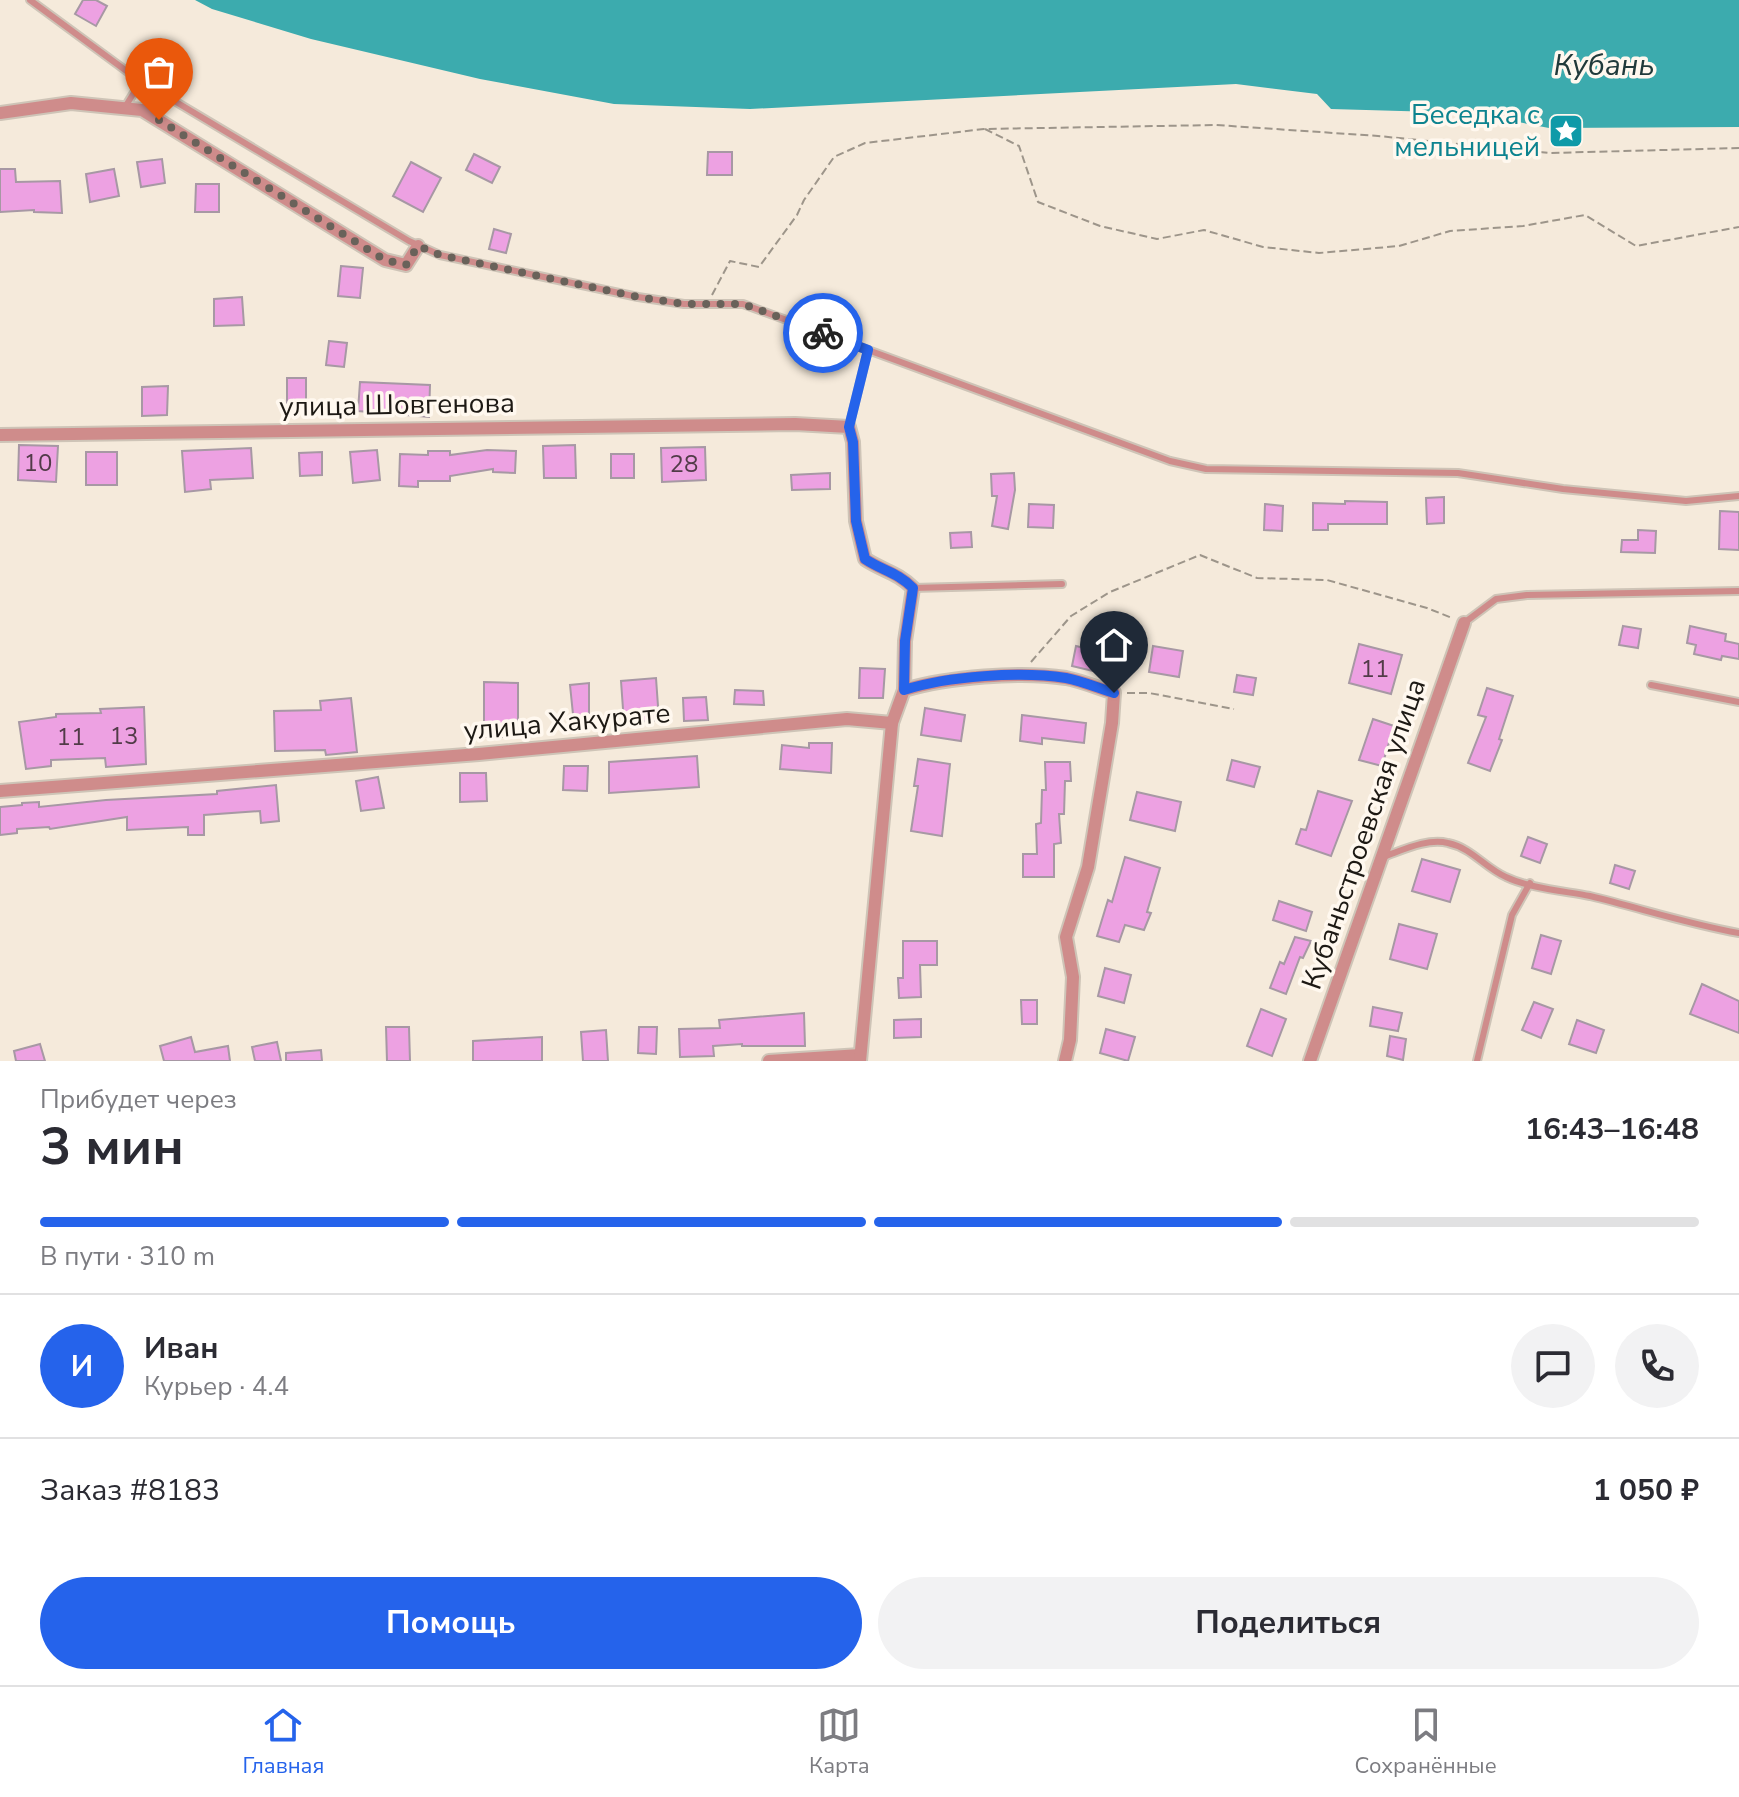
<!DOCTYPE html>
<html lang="ru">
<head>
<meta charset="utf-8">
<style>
  :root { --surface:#fff; --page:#f2f2f3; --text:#2b2b33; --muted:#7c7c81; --line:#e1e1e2; --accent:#2563eb }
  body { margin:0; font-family:"Nunito Sans",sans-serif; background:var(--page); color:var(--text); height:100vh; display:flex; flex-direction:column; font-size:30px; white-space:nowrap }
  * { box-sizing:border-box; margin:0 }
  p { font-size:26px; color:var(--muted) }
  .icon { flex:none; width:44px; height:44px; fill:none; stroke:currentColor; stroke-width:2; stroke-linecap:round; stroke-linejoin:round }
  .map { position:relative; height:1061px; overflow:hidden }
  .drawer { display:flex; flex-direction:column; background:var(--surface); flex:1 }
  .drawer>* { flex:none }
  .pin { position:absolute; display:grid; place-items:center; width:68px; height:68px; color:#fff; margin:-82px -34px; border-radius:50% 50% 50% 0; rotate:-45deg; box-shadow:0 0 8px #0007 }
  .pin .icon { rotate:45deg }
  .courier { position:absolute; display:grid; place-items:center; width:80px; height:80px; margin:-40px; border:6px solid #2563eb; border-radius:50%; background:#fff; color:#222; box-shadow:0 2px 10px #0007 }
  .overview em { font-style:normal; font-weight:700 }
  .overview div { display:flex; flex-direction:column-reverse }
  .overview { display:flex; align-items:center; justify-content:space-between; height:136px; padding:0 40px }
  h1 { font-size:52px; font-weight:700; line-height:60px }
  .bar { display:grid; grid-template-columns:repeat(4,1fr); gap:12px 8px; align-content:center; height:96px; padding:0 40px }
  .bar i { height:10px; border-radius:6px; background:var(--line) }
  .bar .on { background:var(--accent) }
  .bar p { grid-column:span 4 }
  .line { display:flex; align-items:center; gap:20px; padding:0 40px; border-top:2px solid var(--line) }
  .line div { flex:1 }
  .round { display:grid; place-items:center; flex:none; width:84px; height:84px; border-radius:42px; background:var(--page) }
  .button { display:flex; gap:16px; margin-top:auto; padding:16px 40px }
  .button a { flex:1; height:92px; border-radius:48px; background:var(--accent); color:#fff; font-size:32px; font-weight:700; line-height:92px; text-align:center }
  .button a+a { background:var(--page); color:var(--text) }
  .tab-bar { display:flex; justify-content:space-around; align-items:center; height:112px; border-top:2px solid var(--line); background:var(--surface); font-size:22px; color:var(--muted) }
  .tab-bar a { display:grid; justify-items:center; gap:4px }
  .tab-bar .on { color:var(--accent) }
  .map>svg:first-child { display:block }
  .water { fill:#3cabae }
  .building { fill:#eda1e2; stroke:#a798a4; stroke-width:2 }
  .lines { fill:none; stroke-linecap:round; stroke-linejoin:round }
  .lane-casing { stroke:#cec4b7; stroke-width:10 }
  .street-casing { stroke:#cec4b7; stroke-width:16 }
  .path { stroke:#9d958a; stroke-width:2; stroke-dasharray:8 4; stroke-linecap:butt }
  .lane { stroke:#cf8c8b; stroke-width:6 }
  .street { stroke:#cf8c8b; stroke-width:12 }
  .done { stroke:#69625a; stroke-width:8; stroke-dasharray:0 14.4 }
  .route { stroke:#2563eb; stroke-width:10 }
  .labels { text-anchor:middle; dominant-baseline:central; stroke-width:7; stroke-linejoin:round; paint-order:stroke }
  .number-label { font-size:24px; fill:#513b48 }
  .culture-label { font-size:28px; fill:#0d838f; stroke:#fff8ef; text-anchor:end }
  .street-label { font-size:28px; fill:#1d1914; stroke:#fff8ef }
  .water-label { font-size:30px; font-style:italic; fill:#213a3b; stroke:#fff8ef }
</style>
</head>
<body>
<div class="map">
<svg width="1739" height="1061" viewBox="0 0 1739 1061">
  <rect width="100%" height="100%" fill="#f5eadb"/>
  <polygon class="water" points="195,0 1739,0 1739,127 1549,128 1471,113 1331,109 1317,94 1236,84 750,109 614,104 480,79 311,39 212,9"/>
  <g class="building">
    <polygon points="83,0 96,0 107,6 96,26 75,14"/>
    <polygon points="161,39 182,51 171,71 150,59"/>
    <polygon points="708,152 732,152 732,175 707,175"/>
    <polygon points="474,154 500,167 492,183 466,170"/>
    <polygon points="162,159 165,183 141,187 137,162"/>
    <polygon points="411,162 441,178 423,212 393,196"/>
    <polygon points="0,169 15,169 16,182 60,181 62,213 34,212 34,210 0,212"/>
    <polygon points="114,169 119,196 90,202 86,174"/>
    <polygon points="196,184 219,184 219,212 195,212"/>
    <polygon points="494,229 511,234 506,253 489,249"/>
    <polygon points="341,266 363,268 360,298 338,296"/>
    <polygon points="242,297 244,325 214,326 214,299"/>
    <polygon points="329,341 347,343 344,367 326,365"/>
    <rect x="287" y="378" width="19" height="29"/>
    <polygon points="360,382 430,385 429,417 358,411"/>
    <polygon points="168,386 167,415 142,416 142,387"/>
    <polygon points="19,445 58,446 56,482 18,480"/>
    <polygon points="575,445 576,478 544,478 543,446"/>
    <polygon points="705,447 706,480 662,482 661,448"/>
    <polygon points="251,448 253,478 210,480 211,489 185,492 182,451"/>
    <polygon points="377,450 380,480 353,483 350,452"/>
    <polygon points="487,450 516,451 515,473 493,472 493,469 450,476 450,481 418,481 418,487 399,486 400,454 428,455 428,451 450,451 450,455"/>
    <rect x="86" y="452" width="31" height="33"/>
    <polygon points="322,452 322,475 300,476 299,453"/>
    <rect x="611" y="454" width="23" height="24"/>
    <polygon points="830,473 830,489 792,490 791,475"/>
    <polygon points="1014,473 1015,490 1008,529 992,526 997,496 992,496 991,474"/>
    <polygon points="1444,497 1444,523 1427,524 1426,498"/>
    <polygon points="1345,501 1387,502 1387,524 1328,524 1328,530 1313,530 1313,503 1345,504"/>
    <polygon points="1029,504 1054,505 1053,528 1028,527"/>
    <polygon points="1265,504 1283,506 1282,531 1264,530"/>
    <polygon points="1720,511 1739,512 1739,550 1719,549"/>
    <polygon points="1638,530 1656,531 1655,553 1621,552 1622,540 1638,540"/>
    <polygon points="971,532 972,547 951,548 950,533"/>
    <polygon points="1623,626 1641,629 1638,648 1619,645"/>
    <polygon points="1690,626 1726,634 1725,641 1739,644 1739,659 1722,656 1721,660 1694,654 1696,645 1687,643"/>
    <polygon points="1359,644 1402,655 1391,694 1349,683"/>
    <polygon points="1076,646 1097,651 1093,671 1072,666"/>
    <polygon points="1153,646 1183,651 1179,677 1149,672"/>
    <polygon points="860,668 885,669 883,698 859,698"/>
    <polygon points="1237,675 1256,678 1253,695 1234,692"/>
    <polygon points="656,678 659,720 624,723 621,681"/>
    <polygon points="484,682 518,683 518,737 484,737"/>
    <polygon points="589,683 589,722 574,724 570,685"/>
    <polygon points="1487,688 1513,696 1499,739 1502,740 1490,771 1468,763 1486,717 1478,715"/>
    <polygon points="735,690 763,691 764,705 734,704"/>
    <polygon points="706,697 708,720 684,721 683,698"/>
    <polygon points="351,698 357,752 326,755 325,750 275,751 274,711 321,710 320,701"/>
    <polygon points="144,707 146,764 106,767 105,758 51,760 51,766 26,769 19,722 56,717 56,714 101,713 100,709"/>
    <polygon points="925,708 965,715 961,741 921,735"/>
    <polygon points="1022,715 1086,723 1084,743 1042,738 1042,744 1020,741"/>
    <polygon points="1373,719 1394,726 1382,766 1359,760"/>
    <polygon points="809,743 832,743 831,773 780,769 782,745 809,748"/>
    <polygon points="697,756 699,787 609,793 609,762"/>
    <polygon points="918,759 950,764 942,836 911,831 918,786 914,786"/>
    <polygon points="1232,760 1260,767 1254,787 1227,780"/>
    <polygon points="1045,762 1070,762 1071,781 1065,781 1064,814 1059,814 1061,843 1054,844 1054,877 1023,877 1023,854 1037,854 1036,824 1041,823 1042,790 1046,790"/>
    <polygon points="564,766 588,766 587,791 563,790"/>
    <polygon points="460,773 486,773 487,801 460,802"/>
    <polygon points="378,777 384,808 361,811 356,781"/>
    <polygon points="276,785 279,821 261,823 260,811 204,815 204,835 188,835 188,827 127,830 127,817 50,829 49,827 17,829 17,833 0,835 0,807 22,805 22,803 39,802 39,807 106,800 217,794 217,791"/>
    <polygon points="1318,791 1352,801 1331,856 1296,844 1301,829 1306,830"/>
    <polygon points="1137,792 1181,802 1175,831 1130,820"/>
    <polygon points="1528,837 1547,844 1540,863 1521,856"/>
    <polygon points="1125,857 1160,868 1147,912 1151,913 1144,930 1125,925 1119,942 1097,936 1108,900 1112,902"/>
    <polygon points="1422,859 1460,870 1450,902 1412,891"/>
    <polygon points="1615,865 1635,871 1629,889 1610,883"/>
    <polygon points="1279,901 1312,912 1306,931 1273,920"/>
    <polygon points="1399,924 1437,934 1427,969 1390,959"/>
    <polygon points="1541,935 1561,941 1551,974 1532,968"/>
    <polygon points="1295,937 1311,941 1303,958 1300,957 1286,994 1270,988 1280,962 1284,964"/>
    <polygon points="903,941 937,941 937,965 920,965 921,997 899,998 898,978 903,978"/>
    <polygon points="1105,968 1131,975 1124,1003 1098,996"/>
    <polygon points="1702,984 1739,1001 1739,1033 1690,1014"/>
    <polygon points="1021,1000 1037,1000 1037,1024 1022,1024"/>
    <polygon points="1534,1002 1553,1009 1541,1038 1522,1030"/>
    <polygon points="1373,1007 1402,1013 1398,1031 1370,1026"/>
    <polygon points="1261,1009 1286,1019 1272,1056 1247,1046"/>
    <polygon points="804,1013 805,1046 742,1046 742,1044 713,1046 714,1056 680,1057 679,1029 720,1028 719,1020"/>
    <polygon points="921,1019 921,1037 894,1038 894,1020"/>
    <polygon points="1577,1020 1604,1030 1596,1053 1569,1044"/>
    <polygon points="386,1027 409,1027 410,1061 387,1061"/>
    <polygon points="639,1027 657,1027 656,1054 638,1053"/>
    <polygon points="1106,1029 1135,1037 1128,1061 1100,1053"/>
    <polygon points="606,1030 608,1061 583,1061 581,1032"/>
    <polygon points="1390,1036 1406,1039 1403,1060 1387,1056"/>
    <polygon points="191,1037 195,1052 228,1046 230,1061 164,1061 160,1046"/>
    <polygon points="542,1037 542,1061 473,1061 473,1041"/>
    <polygon points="277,1042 281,1061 255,1061 252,1047"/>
    <polygon points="40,1044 45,1061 16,1061 14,1051"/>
    <polygon points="321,1050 322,1061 286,1061 286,1053"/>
  </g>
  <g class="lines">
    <g class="lane-casing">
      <g id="lane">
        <polyline points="30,0 136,78 409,241 440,255 638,297 684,304 743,304 1170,461 1206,469 1458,473 1563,489 1686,501 1739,496"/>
        <polyline points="125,107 135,91 136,78"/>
        <polyline points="849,427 868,350"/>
        <polyline points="913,588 1062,584"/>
        <polyline points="1464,623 1496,599 1527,595 1739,591"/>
        <polyline points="1651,685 1739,702"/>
        <path d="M1383,857C1403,850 1427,838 1448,843C1472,848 1485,868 1506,877C1529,888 1564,891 1590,896C1640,908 1688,924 1739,933"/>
        <polyline points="1477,1061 1512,915 1530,883"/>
      </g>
    </g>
    <g class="street-casing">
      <g id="street">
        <polyline points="0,113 71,103 142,110 385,260 406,265 418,246"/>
        <path d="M0,435L795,424L849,427L853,442L856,521L865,559C883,571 897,572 913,588L905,641L904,690"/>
        <polyline points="0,791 479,754 847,719 892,723"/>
        <polyline points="769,1061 860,1055"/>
        <path d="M860,1061L892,723L904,690C948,677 1020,671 1066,678C1082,681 1098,688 1114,693L1112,723L1088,867L1066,937L1073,977L1070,1040L1065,1061"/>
        <polyline points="1310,1061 1464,623"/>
      </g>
    </g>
    <g class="path">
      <polyline points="985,129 1019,146 1038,202 1100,226 1157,239 1204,230 1263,247 1319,253 1399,246 1450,231 1523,226 1585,215 1636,246 1739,227"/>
      <polyline points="712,295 730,261 759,267 797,215 804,200 834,157 865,143 984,129 1216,125 1378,136 1550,153 1739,148"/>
      <polyline points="1031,662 1071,616 1110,592 1200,555 1257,578 1327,580 1427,608 1452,618"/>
      <polyline points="1127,693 1149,693 1234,709"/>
    </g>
    <use href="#lane" class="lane"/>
    <use href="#street" class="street"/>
  </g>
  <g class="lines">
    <polyline class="done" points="159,120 385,260 406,265 418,246 440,255 638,297 684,304 743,304 823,333"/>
    <path class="route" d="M823,333L868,350L849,427L853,442L856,521L865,559C883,571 897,572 913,588L905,641L904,690C948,676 1020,671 1066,678C1082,681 1098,688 1114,693"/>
  </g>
  <defs>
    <g id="sight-square" transform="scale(1.8)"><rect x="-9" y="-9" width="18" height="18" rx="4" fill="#0f9aa8" stroke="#fff8ef"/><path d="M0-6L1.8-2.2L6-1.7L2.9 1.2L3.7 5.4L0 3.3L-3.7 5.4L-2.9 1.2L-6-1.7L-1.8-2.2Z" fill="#fff"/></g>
  </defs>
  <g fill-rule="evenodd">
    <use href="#sight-square" x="1566" y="131"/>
  </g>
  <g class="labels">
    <g class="number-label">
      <text x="38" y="463">10</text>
      <text x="684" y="464">28</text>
      <text x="1375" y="669">11</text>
      <text x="124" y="736">13</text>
      <text x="71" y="737">11</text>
    </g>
    <g class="culture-label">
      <text x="1540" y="115">Беседка с<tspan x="1540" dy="32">мельницей</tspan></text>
    </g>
    <g class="street-label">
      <text transform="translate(397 405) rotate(-1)">улица Шовгенова</text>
      <text transform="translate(567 722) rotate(-5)">улица Хакурате</text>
      <text transform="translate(1364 834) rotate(-71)">Кубаньстроевская улица</text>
    </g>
    <g class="water-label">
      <text x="1604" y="65">Кубань</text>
    </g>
  </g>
</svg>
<div class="pin" style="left:159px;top:120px;background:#ea580c"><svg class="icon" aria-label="bag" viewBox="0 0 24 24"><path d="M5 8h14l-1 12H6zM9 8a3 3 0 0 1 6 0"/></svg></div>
<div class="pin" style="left:1114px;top:693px;background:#1f2937"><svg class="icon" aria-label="home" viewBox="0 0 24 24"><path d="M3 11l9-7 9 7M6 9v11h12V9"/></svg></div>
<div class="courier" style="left:823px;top:333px"><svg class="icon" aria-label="bike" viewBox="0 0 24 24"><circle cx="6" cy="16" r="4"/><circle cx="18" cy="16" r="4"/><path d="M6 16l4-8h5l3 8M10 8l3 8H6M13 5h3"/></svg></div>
</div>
<section class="drawer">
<div class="overview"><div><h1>3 мин</h1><p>Прибудет через</p></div><em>16:43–16:48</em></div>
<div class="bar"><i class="on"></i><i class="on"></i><i class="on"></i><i></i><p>В пути · 310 m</p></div>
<div class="line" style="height:144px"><b class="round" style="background:var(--accent);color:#fff">И</b><div><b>Иван</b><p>Курьер · 4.4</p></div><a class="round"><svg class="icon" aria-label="chat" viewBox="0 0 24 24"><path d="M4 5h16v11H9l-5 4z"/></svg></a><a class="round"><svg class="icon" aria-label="phone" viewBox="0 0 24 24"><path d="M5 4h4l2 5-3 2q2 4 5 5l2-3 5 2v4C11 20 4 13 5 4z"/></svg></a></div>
<div class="line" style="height:104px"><div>Заказ #8183</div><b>1 050 ₽</b></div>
<div class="button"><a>Помощь</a><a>Поделиться</a></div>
</section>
<nav class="tab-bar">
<a class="on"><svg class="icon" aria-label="home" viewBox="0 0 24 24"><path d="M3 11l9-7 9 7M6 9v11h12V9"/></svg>Главная</a>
<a><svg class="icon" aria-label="map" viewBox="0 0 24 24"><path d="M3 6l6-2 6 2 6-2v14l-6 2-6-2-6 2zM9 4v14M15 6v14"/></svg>Карта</a>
<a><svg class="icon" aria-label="saved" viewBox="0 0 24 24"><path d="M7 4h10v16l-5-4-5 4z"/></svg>Сохранённые</a>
</nav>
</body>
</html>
